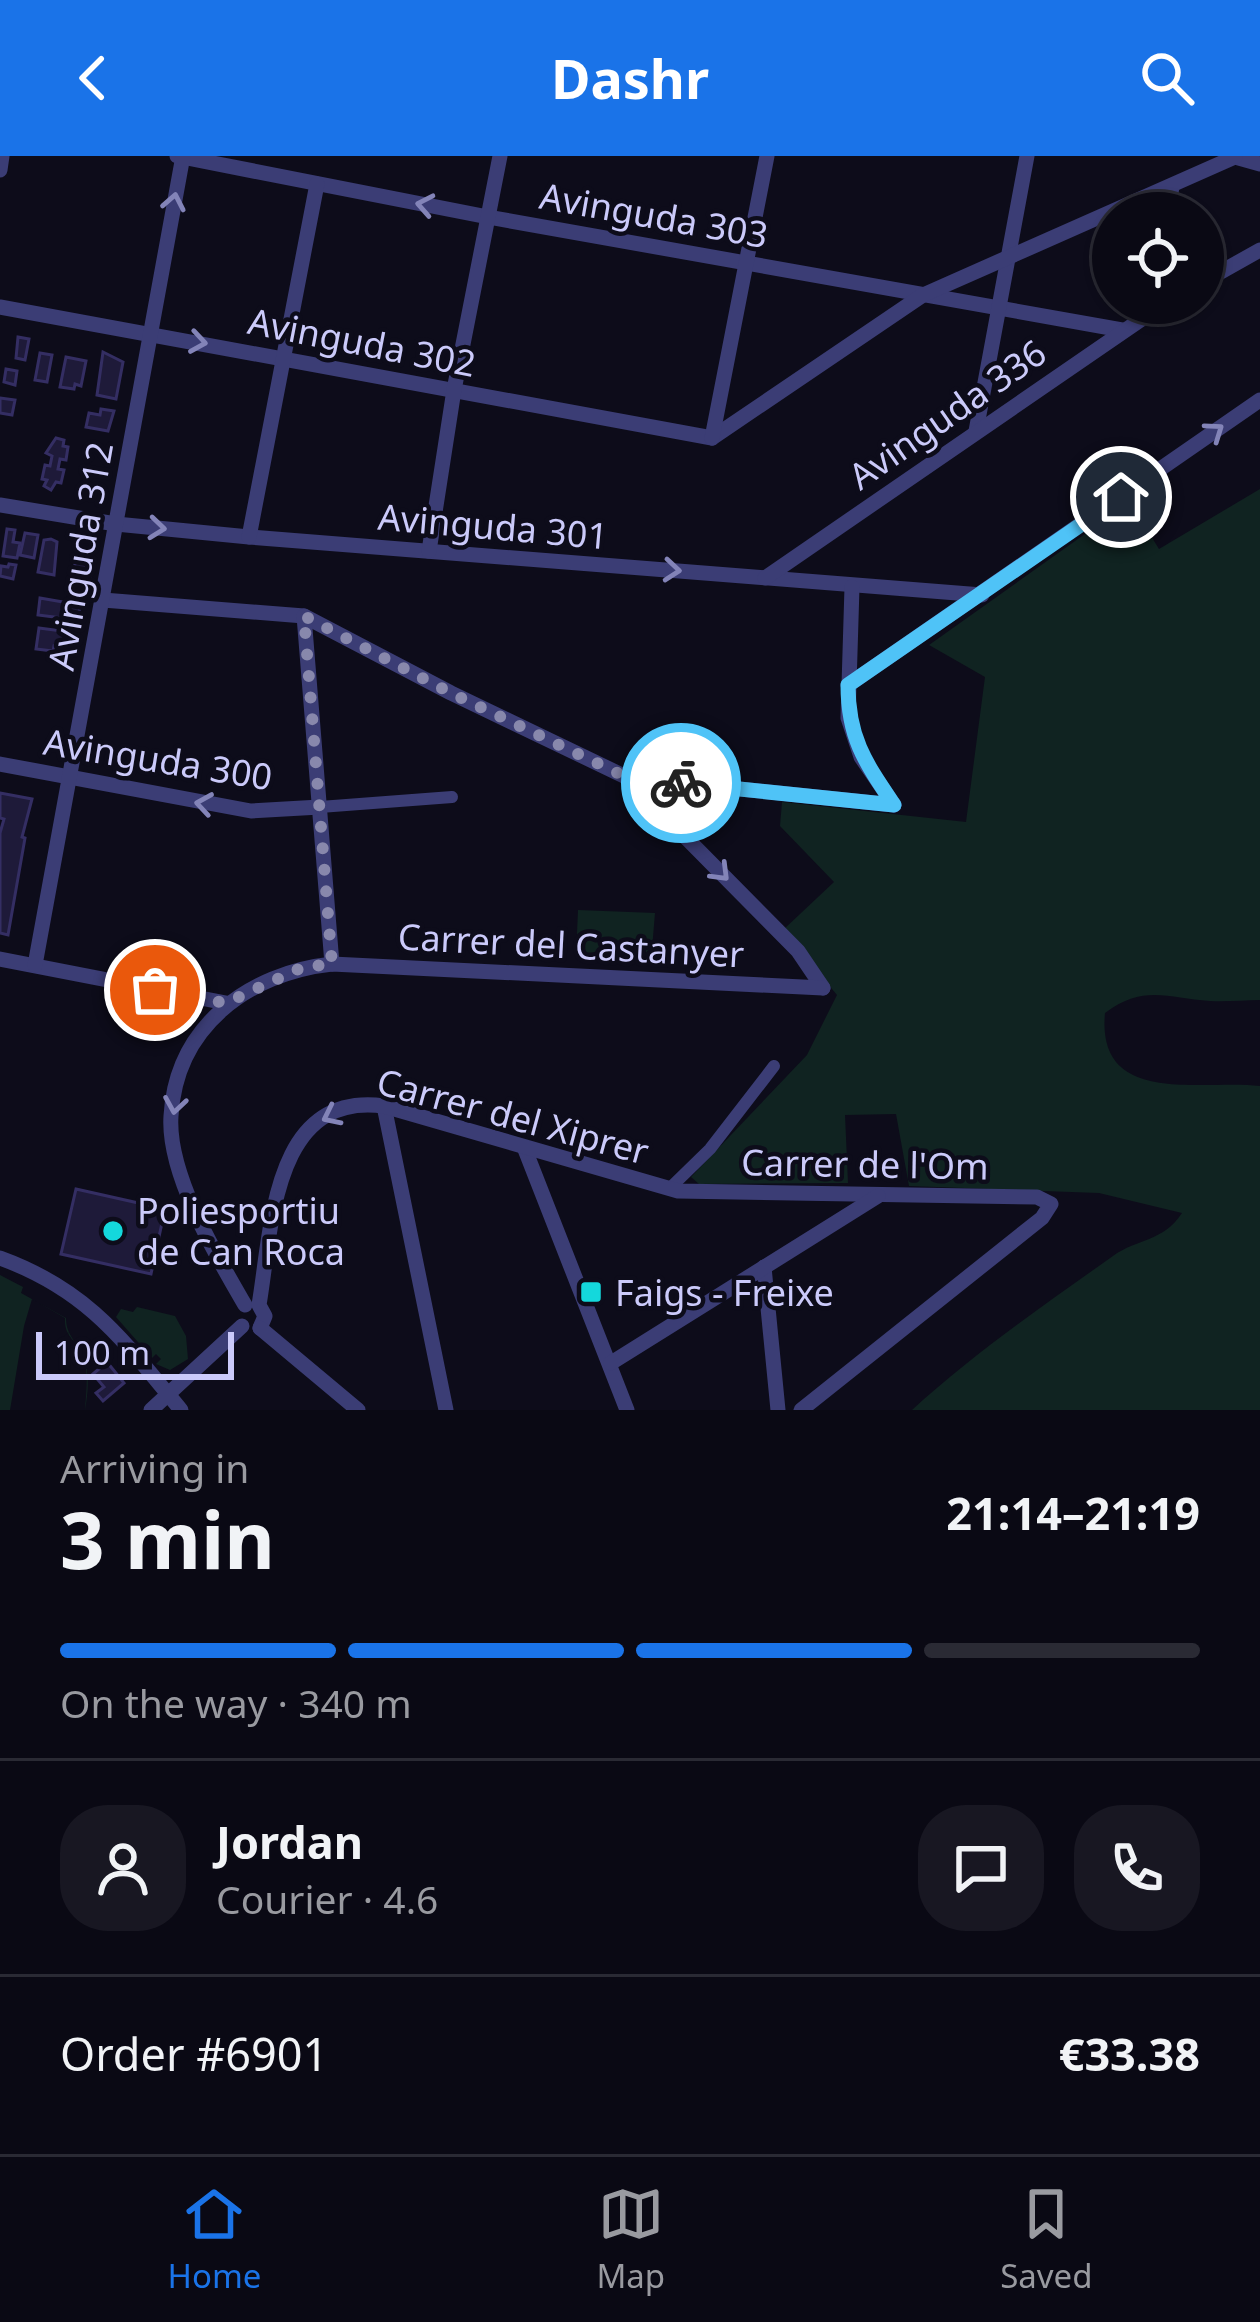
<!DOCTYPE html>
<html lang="en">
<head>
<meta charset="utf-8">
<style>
  :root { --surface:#0a0914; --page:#181722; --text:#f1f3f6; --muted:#999aa0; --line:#2a2a34; --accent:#1a73e8 }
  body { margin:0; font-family:"Noto Sans",sans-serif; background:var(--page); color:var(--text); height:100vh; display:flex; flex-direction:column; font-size:45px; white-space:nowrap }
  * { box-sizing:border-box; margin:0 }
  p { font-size:39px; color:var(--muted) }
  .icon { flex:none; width:66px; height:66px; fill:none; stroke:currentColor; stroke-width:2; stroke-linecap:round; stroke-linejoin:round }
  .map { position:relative; height:1254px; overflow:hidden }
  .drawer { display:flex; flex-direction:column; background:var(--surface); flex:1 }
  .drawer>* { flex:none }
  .fabs { position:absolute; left:1092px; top:36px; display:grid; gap:24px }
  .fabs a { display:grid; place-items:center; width:132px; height:132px; border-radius:50%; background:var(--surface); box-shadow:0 3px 9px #0004,0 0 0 3px var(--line); font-size:60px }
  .scale { position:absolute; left:36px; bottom:30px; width:198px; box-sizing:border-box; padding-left:12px; border:6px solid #cbcafa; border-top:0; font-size:33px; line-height:42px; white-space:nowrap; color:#cbcafa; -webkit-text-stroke:9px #0d0c1a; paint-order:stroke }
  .pin { position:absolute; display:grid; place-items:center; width:102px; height:102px; color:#fff; margin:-51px; border:6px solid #fff; border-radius:50%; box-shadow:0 3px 12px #0007 }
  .courier { position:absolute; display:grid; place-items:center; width:120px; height:120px; margin:-60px; border:9px solid #4fc3f7; border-radius:50%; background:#fff; color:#222; box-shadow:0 3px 15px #0007 }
  .summary em { font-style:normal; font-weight:700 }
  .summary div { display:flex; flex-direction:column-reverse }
  .summary { display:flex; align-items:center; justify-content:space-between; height:204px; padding:0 60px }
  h1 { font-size:78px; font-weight:700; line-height:90px }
  .bar { display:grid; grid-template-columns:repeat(4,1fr); gap:18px 12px; align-content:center; height:144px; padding:0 60px }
  .bar i { height:15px; border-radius:9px; background:var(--line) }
  .bar .current { background:var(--accent) }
  .bar p { grid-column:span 4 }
  .line { display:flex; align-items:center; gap:30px; padding:0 60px; border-top:3px solid var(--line) }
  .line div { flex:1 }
  .round { display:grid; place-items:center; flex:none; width:126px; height:126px; border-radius:48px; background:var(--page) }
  header { display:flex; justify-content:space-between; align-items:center; height:156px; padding:0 60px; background:var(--accent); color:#fff; font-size:54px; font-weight:700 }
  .tab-bar { display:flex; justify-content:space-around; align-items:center; height:168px; border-top:3px solid var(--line); background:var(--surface); font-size:33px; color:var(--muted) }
  .tab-bar a { display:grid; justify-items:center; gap:6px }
  .tab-bar .current { color:var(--accent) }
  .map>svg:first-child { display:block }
  .green { fill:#102321 }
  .building { fill:#1e1a39; stroke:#342e63; stroke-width:3 }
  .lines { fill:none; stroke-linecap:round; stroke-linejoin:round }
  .pedestrian { stroke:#3b3d75; stroke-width:12 }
  .minor { stroke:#3b3d75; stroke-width:15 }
  .oneway { stroke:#8384b8 }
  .done { stroke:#8888ac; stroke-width:12; stroke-dasharray:0 21.6 }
  .route { stroke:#4fc3f7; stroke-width:15 }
  .poi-dot { fill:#14d8dc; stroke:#0d0c1a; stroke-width:4.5 }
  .labels { text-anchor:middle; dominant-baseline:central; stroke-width:9; stroke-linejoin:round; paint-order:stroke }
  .street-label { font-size:36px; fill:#cbcafa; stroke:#0d0c1a }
  .poi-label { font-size:36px; fill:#cbcafa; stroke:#0d0c1a; text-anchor:start }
</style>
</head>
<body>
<header><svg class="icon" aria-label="back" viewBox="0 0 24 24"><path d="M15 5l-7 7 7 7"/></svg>Dashr<svg class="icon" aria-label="search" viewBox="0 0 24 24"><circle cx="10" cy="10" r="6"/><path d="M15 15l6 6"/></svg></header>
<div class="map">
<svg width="1260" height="1254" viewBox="0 0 1260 1254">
  <rect width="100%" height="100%" fill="#0d0c1a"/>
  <g class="green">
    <path d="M1260,333V844C1244,844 1226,846 1210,845C1168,842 1143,828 1105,857C1096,952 1203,923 1260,930V1254H912C974,1197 1044,1149 1113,1100C1138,1082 1163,1086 1182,1057L1099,1037L909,1030L896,958L845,959L848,1027L699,1028L691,1021L807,899L837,839L783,774L834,726L780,670L782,646L966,666L985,521L929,489L1130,346L1159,393Z"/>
    <polygon points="578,754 655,757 651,805 576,801"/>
    <path d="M0,1119L23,1131L21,1137L66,1162C66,1180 77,1185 83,1200C90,1218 88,1236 85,1254C86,1238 90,1213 81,1196C74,1182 64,1180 65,1162L32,1143L24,1170L10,1254H0Z"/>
    <polygon points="137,1151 175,1160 186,1180 188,1203 170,1214 156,1208 161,1203 156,1198 152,1202 116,1161 121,1153 133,1156"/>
  </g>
  <g class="building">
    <polygon points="18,181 29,183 25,204 16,202"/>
    <polygon points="103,196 123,206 116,243 97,239"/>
    <polygon points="40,197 52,199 47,226 35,224"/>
    <polygon points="66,201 86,205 81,230 75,228 74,233 60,231"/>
    <polygon points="6,213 17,215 15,229 4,226"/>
    <polygon points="0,242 15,244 12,259 0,257"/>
    <polygon points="101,253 114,255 108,275 86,271 89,257 100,259"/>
    <polygon points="56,282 64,284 63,290 68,291 66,304 60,303 58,313 64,314 61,327 56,326 51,334 44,330 47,324 42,323 45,309 50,310 52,300 46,297"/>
    <polygon points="7,373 15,374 13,386 20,387 17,402 3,400"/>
    <polygon points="25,377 38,379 34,402 20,399"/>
    <polygon points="51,383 57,386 54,419 38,416 44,384"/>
    <polygon points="78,391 88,393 87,399 93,402 89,428 72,425"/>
    <polygon points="9,408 16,409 13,423 0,420 1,410 8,411"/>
    <polygon points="40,442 80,449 78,464 38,459"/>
    <polygon points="39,472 70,476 70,488 68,492 54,490 53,495 36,493"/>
    <polygon points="0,637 32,643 22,681 25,682 8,779 0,777 0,677 4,663 0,662"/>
    <polygon points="76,1033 165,1053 151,1118 61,1098"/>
    <polygon points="107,1206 124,1227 103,1245 96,1237 104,1231 93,1218"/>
  </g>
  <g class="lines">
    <g class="pedestrian">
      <polyline points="320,651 452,641"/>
      <polyline points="669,1033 710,993 774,910"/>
    </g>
    <g class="minor">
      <polyline points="177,0 488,61 1122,174"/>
      <polyline points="1235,1 1260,8"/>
      <polyline points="0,14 2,0"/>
      <polyline points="1167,57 1172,31"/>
      <polyline points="1203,126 1260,94"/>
      <polyline points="0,151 712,282"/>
      <polyline points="976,275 1027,0"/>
      <polyline points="712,282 923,139 1235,1"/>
      <polyline points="712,282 767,0"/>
      <polyline points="0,349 116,368 249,381 982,439"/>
      <polyline points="249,381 317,28"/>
      <polyline points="429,395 454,234 500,0"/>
      <polyline points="765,422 1165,147"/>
      <polyline points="852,431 848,562 861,601 894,649"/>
      <polyline points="103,444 304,460 451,537 626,621 798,795 823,832"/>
      <polyline points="304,460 332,808"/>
      <polyline points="848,529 1260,244"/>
      <polyline points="0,608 251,655 320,651"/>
      <polyline points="626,621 894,649"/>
      <polyline points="0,803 226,847"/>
      <polyline points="35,809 183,0"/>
      <polyline points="384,950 446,1254"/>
      <polyline points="524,991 627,1254"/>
      <path d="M0,1102C88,1134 123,1184 181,1254"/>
      <polyline points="764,1111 778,1254"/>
      <path d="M245,1149C217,1101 167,1018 171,960C176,870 249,817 332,808L823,832"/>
      <path d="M260,1172L265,1160L259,1149C272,1073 272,935 384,950L678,1035L1037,1041L1051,1048L1042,1062L801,1254"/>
      <polyline points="260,1172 358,1254"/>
      <polyline points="611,1207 878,1040"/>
      <polyline points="151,1254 242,1170"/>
    </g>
  </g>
  <defs><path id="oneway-chevron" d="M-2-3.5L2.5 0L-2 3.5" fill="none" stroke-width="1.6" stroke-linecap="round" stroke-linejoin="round" transform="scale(3)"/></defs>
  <g class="oneway">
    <use href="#oneway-chevron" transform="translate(174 46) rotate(-79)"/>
    <use href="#oneway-chevron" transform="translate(425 49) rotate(-169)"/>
    <use href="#oneway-chevron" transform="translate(198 186) rotate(9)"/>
    <use href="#oneway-chevron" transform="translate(1215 275) rotate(-35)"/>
    <use href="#oneway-chevron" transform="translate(157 372) rotate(6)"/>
    <use href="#oneway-chevron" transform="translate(672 414) rotate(5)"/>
    <use href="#oneway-chevron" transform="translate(204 648) rotate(-171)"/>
    <use href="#oneway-chevron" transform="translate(721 717) rotate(45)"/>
    <use href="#oneway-chevron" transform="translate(175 949) rotate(99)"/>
    <use href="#oneway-chevron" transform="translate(331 960) rotate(154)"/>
  </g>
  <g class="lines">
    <polyline class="done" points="155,834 226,847 303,811 332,808 304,460 451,537 626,621 681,627"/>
    <path class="route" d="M681,627L894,649C865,606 848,582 848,529L1121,341"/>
  </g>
  <g class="poi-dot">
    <circle cx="113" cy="1075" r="12"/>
    <rect x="579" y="1124" width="24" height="24" rx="6"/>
  </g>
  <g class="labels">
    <g class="street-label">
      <text transform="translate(654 59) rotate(10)">Avinguda 303</text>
      <text transform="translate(362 186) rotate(11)">Avinguda 302</text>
      <text transform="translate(947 258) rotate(-35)">Avinguda 336</text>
      <text transform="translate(493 370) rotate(5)">Avinguda 301</text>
      <text transform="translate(80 400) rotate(-80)">Avinguda 312</text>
      <text transform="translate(158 603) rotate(9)">Avinguda 300</text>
      <text transform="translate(571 789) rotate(3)">Carrer del Castanyer</text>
      <text transform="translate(513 960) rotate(15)">Carrer del Xiprer</text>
      <text transform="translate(865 1008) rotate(1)">Carrer de l'Om</text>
    </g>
    <g class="poi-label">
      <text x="137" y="1054">Poliesportiu<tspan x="137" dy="41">de Can Roca</tspan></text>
      <text x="615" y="1136">Faigs - Freixe</text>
    </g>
  </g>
</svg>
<div class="fabs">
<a><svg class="icon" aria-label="locate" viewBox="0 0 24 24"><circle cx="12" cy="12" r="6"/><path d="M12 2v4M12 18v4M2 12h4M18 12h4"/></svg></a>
</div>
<div class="scale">100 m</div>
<div class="pin" style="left:155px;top:834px;background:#ea580c"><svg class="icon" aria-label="bag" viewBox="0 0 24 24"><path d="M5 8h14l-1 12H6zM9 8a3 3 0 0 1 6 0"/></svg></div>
<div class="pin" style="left:1121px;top:341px;background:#1f2937"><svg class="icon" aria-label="home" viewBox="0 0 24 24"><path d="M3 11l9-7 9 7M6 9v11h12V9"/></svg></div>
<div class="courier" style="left:681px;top:627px"><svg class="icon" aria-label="bike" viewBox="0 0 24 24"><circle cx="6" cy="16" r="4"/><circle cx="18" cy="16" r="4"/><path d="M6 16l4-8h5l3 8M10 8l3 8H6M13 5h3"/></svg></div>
</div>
<section class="drawer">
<div class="summary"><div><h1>3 min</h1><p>Arriving in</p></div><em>21:14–21:19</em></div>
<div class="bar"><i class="current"></i><i class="current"></i><i class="current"></i><i></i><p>On the way · 340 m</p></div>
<div class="line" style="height:216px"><a class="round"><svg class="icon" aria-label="person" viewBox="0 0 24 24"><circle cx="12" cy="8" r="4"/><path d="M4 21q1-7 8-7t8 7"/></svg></a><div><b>Jordan</b><p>Courier · 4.6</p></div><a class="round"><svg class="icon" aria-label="chat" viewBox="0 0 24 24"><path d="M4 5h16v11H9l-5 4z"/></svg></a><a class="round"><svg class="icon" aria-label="phone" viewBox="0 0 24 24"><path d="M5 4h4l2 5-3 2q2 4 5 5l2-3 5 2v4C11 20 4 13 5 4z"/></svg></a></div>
<div class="line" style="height:156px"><div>Order #6901</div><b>€33.38</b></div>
</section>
<nav class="tab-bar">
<a class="current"><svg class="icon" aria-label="home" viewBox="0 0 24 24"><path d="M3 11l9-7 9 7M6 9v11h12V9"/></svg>Home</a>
<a><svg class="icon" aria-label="map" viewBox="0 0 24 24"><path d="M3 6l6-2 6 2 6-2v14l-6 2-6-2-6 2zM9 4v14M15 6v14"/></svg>Map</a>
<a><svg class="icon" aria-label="saved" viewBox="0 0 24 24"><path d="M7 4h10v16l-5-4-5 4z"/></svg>Saved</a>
</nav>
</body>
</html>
